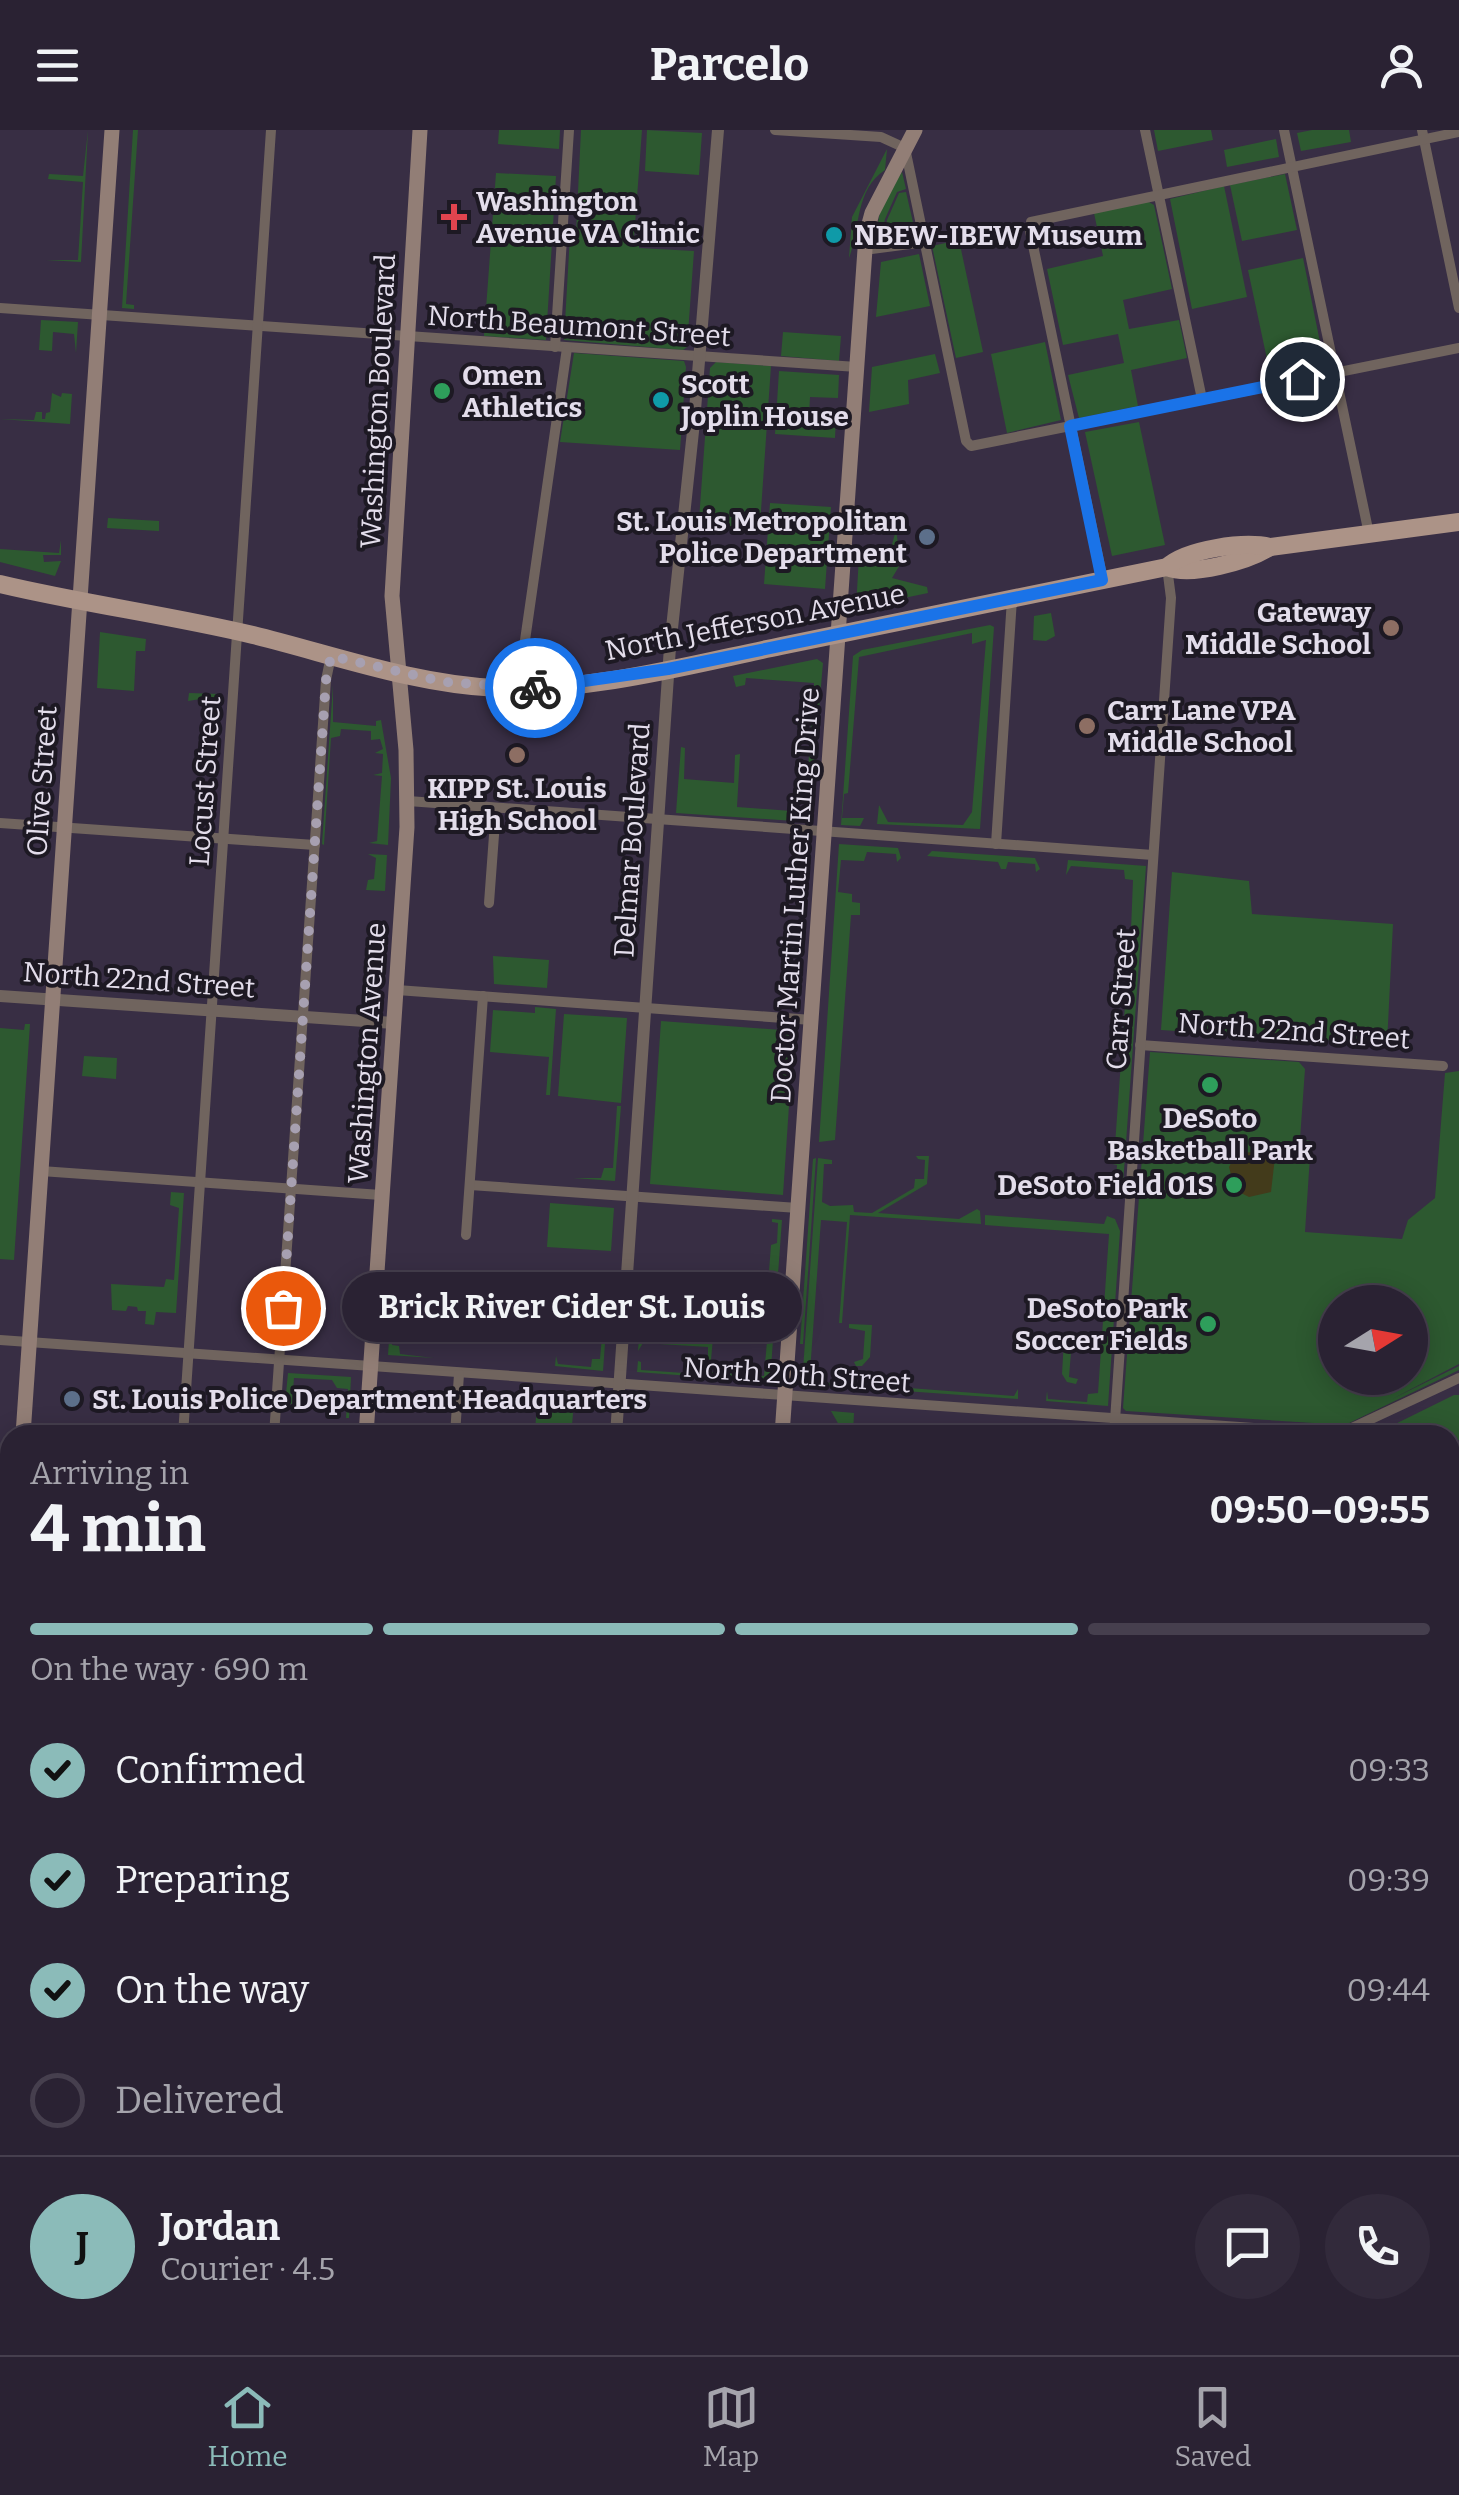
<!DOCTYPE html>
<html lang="en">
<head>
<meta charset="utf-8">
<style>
  :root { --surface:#2a2233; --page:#322a3b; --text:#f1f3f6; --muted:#a5a4ac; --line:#463f4e; --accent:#8bbbb9 }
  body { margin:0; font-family:Bitter,serif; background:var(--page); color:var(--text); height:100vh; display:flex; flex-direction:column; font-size:38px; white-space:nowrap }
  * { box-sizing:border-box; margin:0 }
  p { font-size:32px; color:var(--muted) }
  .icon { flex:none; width:55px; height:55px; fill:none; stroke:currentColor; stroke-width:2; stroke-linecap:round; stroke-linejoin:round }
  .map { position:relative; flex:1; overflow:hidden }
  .side { position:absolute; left:0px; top:1295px; width:1460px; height:930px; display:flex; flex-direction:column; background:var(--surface); border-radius:30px 30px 0 0; box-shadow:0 5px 25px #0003,0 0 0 2px var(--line) }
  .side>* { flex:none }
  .needle { width:65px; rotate:79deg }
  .buttons { position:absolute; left:1318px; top:1155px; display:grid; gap:20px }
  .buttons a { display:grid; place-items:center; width:110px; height:110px; border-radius:50%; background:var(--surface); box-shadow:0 5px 25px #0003,0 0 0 2px var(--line); font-size:50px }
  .pin { position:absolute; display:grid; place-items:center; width:85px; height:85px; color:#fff; margin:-42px; border:5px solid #fff; border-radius:50%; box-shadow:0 2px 10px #0007 }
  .courier { position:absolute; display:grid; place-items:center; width:100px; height:100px; margin:-50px; border:8px solid #1a73e8; border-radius:50%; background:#fff; color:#222; box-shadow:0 2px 12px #0007 }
  .bubble { position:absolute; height:70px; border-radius:35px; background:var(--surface); box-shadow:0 5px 25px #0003,0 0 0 2px var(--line); font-size:32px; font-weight:700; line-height:70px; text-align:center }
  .overview em { font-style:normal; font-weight:700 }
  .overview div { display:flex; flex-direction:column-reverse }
  .overview { display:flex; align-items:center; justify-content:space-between; height:170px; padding:0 30px }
  h1 { font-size:65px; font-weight:700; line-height:75px }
  .bar { display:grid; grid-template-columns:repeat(4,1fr); gap:15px 10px; align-content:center; height:120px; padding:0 30px }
  .bar i { height:12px; border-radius:8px; background:var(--line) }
  .bar .current { background:var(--accent) }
  .bar p { grid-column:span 4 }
  .line { display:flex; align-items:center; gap:25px; padding:0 30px; border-top:2px solid var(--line) }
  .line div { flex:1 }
  .round { display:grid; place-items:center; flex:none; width:105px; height:105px; border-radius:52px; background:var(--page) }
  ol { padding:0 30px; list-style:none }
  li { display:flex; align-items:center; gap:30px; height:110px }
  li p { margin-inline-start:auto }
  li .icon { padding:10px; border-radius:50%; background:var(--accent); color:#111; stroke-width:4 }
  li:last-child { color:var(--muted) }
  li i { width:55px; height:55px; border:5px solid var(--line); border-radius:50% }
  header { display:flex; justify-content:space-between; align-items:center; height:130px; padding:0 30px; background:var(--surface); font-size:45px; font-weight:700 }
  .tabs { display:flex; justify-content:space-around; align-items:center; height:140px; border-top:2px solid var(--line); background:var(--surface); font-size:28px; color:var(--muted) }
  .tabs a { display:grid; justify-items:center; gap:5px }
  .tabs .current { color:var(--accent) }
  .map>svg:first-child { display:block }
  .green { fill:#2d5930; fill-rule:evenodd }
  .sand { fill:#433b1b }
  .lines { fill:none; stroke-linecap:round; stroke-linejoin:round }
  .minor { stroke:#70645e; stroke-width:10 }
  .tertiary { stroke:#70645e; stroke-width:12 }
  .secondary { stroke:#927e76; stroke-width:15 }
  .primary { stroke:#ac9387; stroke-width:18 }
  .done { stroke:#a7a0b1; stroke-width:10; stroke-dasharray:0 18 }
  .route { stroke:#1a73e8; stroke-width:12 }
  .health-dot { fill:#e0444e; stroke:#1d1923; stroke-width:4 }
  .culture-dot { fill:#0f9aa8; stroke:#1d1923; stroke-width:4 }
  .leisure-dot { fill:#2e9e5b; stroke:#1d1923; stroke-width:4 }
  .service-dot { fill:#5c6f8a; stroke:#1d1923; stroke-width:4 }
  .education-dot { fill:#8d6e63; stroke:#1d1923; stroke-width:4 }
  .labels { text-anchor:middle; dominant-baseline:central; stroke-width:8; stroke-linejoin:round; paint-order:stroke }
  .poi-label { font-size:28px; font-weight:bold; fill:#e3ddeb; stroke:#1d1923; text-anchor:start }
  .street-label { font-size:28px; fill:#e3ddeb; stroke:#1d1923 }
</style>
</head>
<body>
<header><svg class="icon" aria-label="menu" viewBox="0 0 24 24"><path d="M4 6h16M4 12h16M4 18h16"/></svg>Parcelo<svg class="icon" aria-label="person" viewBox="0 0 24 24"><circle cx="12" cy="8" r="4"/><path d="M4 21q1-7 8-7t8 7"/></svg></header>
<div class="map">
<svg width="1459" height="2225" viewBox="0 0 1459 2225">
  <rect width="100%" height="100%" fill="#382e44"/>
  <g class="green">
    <polygon points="88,0 81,132 46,130 78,130 83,52 48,49 49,44 83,46"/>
    <polygon points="133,0 138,0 126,174 134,175 134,179 122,178"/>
    <polygon points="499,0 560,0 559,19 498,14"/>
    <polygon points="581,0 642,0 634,108 639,109 639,118 694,121 687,217 683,220 564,210 570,105 576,104"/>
    <polygon points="647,0 702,3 699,45 645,41"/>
    <polygon points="1154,0 1211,0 1213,10 1158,21"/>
    <polygon points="1312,0 1349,0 1351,12 1301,21 1297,3"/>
    <polygon points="1276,9 1279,27 1227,37 1224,20"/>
    <path d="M887,19L885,40C855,59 860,100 849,128L852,87Z"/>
    <path d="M902,42L906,59L897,62L885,89L881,108C871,87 890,60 902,42Z"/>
    <polygon points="496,43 556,46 546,210 484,206"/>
    <polygon points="1285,44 1297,100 1242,111 1230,55"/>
    <polygon points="1224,56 1247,167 1192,179 1170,69"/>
    <path d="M906,62L915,101C905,109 896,115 884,110L887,90L899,63Z"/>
    <polygon points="1147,71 1154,75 1172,159 1123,170 1129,199 1179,190 1187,228 1131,240 1138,276 1079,288 1068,245 1124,233 1118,204 1063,215 1047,139 1103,126 1094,83"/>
    <polygon points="959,110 983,222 956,228 932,116"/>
    <polygon points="919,124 930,176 876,187 881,132"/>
    <polygon points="1303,128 1325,237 1271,248 1248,140"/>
    <polygon points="41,190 78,192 76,223 74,204 53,202 52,221 39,220"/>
    <polygon points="783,202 841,206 839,231 781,226"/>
    <polygon points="1045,212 1061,290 1007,303 991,224"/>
    <polygon points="574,223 684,231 686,237 680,320 560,312"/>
    <polygon points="935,224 940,243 908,250 909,274 869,282 872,237"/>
    <polygon points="716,232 771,236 760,395 754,395 753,401 700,396 699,390 710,238"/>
    <polygon points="779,241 839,245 838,268 810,267 809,287 836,288 835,308 775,304"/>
    <polygon points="52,263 61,267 62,263 72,264 70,294 0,289 34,290 36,282 42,282 42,289 45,289 46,283 50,282"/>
    <polygon points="1139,292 1165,415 1112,426 1085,302"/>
    <polygon points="770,373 831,377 825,459 764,454"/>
    <polygon points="108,388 159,391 159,401 107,398"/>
    <polygon points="896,400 901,433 892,448 927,457 928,463 856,478 859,426 891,418"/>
    <polygon points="61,410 61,425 43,425 44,432 61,431 55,446 0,432 0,419 59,423"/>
    <polygon points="1051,483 1055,506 1046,511 1033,510 1034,486"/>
    <polygon points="990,495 994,497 980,699 877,694 879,675 888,692 963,695 972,682 986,510 972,514 972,503 859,527 848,663 844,664 842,688 864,688 860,696 841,695 853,526 862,520"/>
    <polygon points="100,502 146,509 145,521 136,521 134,561 97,558"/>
    <polygon points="817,529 823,533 809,692 676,683 681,617 685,618 684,649 734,653 735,625 740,624 737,677 805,682 814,553 746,548 745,555 736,557 733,546"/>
    <polygon points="333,555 333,592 376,596 376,591 381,590 391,648 388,715 369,713 377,711 382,646 373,645 382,643 383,624 375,623 383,619 380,609 371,610 371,601 341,599 340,606 331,608 324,715 322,714"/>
    <polygon points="189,563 220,564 217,619 207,619 204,615 212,614 215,573 208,572 207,568 188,571"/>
    <polygon points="839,714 898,718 901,728 897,732 896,724 867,722 864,731 841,730 838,762 852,764 852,772 860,773 860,785 851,785 835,1010 819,1012"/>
    <polygon points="932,721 1035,728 1040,739 1036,742 1035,734 1008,732 1006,739 1001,739 998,732 927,726"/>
    <polygon points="368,724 387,725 385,761 366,760 368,750 374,749 376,728"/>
    <polygon points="1068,730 1146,736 1123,1054 1119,1063 1107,1066 1106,1061 1115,1061 1117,1035 1108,1033 1107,1029 1114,1029 1130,805 1124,804 1124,800 1131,800 1133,750 1125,749 1124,740 1071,736 1066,745"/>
    <polygon points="1172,742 1249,751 1252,784 1393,794 1387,914 1161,900"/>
    <polygon points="493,826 549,830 547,858 494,854"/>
    <polygon points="535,877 556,879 550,965 546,965 549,927 490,922 493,880 535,883"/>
    <polygon points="564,884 627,888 621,973 558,966"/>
    <polygon points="661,891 794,901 783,1065 650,1054"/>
    <polygon points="25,894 30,894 14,1130 0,1129 0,898 24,900"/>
    <path d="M1150,922L1299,932L1305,939L1300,1009L1311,1011L1305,1102L1402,1109L1408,1090L1435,1068L1445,943L1459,941V1234L1392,1269L1459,1236V1240L1345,1295L1126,1281L1123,1278ZM1335,1172H1410V1248H1335Z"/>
    <polygon points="84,926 117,928 116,949 82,946"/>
    <polygon points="617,976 621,976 615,1051 573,1048 601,1048 604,1038 613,1038"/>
    <polygon points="916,1026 929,1026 927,1054 878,1083 959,1089 977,1079 980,1081 981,1094 850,1085 842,1193 839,1193 847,1092 821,1090 810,1242 819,1243 819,1252 857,1255 860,1247 862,1258 802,1254 818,1028 832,1030 832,1034 824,1034 822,1072 830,1076 853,1075 854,1082 872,1083 914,1058 915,1049 924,1049 925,1030 918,1029"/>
    <polygon points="816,1028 803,1214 800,1214 813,1029"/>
    <polygon points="171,1062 184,1063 176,1183 156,1182 154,1195 145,1194 146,1181 138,1181 137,1177 128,1176 126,1181 112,1180 111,1154 164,1157 166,1149 174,1150 179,1078 170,1075"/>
    <polygon points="550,1073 614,1078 611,1121 547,1117"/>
    <polygon points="985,1085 1104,1094 1107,1086 1115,1089 1120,1101 1108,1276 1046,1271 1047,1261 1048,1269 1087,1272 1088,1264 1098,1263 1109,1104 985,1095"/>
    <polygon points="772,1089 782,1090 775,1185 749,1183 766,1182 771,1115 777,1113 778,1093 772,1092"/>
    <polygon points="644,1141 706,1145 705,1163 720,1164 719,1184 739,1186 738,1192 714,1196 711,1230 708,1229 708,1217 643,1213 638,1221"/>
    <polygon points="405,1146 404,1156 396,1157 392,1215 399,1216 400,1224 434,1228 388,1225 393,1149"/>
    <polygon points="595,1185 607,1186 603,1241 555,1236 556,1226 558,1234 591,1237 592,1229 600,1229 603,1195 595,1193"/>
    <polygon points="849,1194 872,1195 870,1227 862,1236 856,1236 854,1232 863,1229 865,1201 849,1198"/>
    <polygon points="1064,1209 1093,1211 1092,1218 1081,1217 1079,1221 1071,1222 1069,1247 1078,1249 1076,1254 1067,1252 1062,1244"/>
    <polygon points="773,1210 770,1252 637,1242 638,1231 641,1232 641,1240 698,1244 701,1236 700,1244 707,1245 708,1234 711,1234 711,1242 764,1246 767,1211"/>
    <polygon points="288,1243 351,1247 349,1288 346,1288 348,1259 337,1258 332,1250 294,1248 292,1274 285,1274"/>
    <polygon points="893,1250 896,1257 1014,1266 1018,1259 1018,1269 890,1260"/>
    <polygon points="1454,1265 1459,1265 1459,1310 1450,1310 1450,1305 1375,1304"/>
    <polygon points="537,1269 574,1272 572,1295 598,1298 598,1305 535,1305"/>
    <polygon points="831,1281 854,1283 853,1305 839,1305 839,1295"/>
    <polygon points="633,1294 695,1299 695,1305 633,1303"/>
    <polygon points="899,2215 1042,2215 1041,2225 899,2225"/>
  </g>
  <polygon class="sand" points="1237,1022 1272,1023 1275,1027 1271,1062 1249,1067 1235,1060 1229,1037"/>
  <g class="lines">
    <g class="minor">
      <polyline points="775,0 881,7 905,18 966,311 971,316 1459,218"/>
      <polyline points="1145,0 1202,269"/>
      <polyline points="1284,0 1369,404"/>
      <polyline points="1422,0 1459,178"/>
      <polyline points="864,120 925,112"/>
      <polyline points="0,178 857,237"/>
      <polyline points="555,217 569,0"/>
      <polyline points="1103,450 1030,101 1031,92 1459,2"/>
      <polyline points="518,559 567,218"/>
      <polyline points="408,671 1153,725"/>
      <polyline points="0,693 315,715"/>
      <polyline points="996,714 1012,469"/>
      <polyline points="489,773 496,678"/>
      <polyline points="397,860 812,890"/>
      <polyline points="1140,915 1443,936"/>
      <polyline points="41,1041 381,1065"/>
      <polyline points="470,1055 798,1078"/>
      <polyline points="466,1105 483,866"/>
      <polyline points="0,1210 1339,1304 1459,1248"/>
      <polyline points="183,1305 271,0"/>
      <polyline points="274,1305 326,550 331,526"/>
      <polyline points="455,1305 459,1244"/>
      <polyline points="1114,1305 1171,468 1167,437"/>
      <polyline points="0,1384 10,1384"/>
      <polyline points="1450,1521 1459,1522"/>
      <polyline points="0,1729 10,1729"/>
      <polyline points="1450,1763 1459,1607"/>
      <polyline points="1450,1804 1459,1805"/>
      <polyline points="0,1895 10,1895"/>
      <polyline points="0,2077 10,2077"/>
      <polyline points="1450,2086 1459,2087"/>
      <polyline points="1450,2097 1459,2098"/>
      <polyline points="1217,2219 1304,2225"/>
      <polyline points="120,2225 121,2215"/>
      <polyline points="212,2225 213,2215"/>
      <polyline points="387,2225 388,2215"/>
      <polyline points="892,2225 892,2215"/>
      <polyline points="1049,2225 1050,2215"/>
      <polyline points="1418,2225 1419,2215"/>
    </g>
    <g class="tertiary">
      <polyline points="0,866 394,893"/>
      <polyline points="616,1305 670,517 694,292 718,0"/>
      <polyline points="552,2225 553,2215"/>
    </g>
    <g class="secondary">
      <polyline points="23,1305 112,0"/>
      <polyline points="366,1305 407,697 406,620 392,466 420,0"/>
      <polyline points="782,1305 866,105 872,83 915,0"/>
      <polyline points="0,1648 10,1497"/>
      <polyline points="302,2225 303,2215"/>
      <polyline points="718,2225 719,2215"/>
    </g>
    <g class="primary">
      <path d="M1167,437C1191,447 1248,431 1270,417"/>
      <path d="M0,454C84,474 169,485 253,505C334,525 413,554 497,558C591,562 689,535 781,516C910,489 1039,464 1167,437C1187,419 1244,411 1270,417L1459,392"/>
    </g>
  </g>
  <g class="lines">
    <polyline class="done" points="283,1178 326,550 331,526 445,552 535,558"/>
    <polyline class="route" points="535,558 668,539 1102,450 1070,296 1302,249"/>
  </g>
  <path class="health-dot" d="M449 72h10v10h10v10h-10v10h-10v-10h-10v-10h10z"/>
  <g class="culture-dot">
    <circle cx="834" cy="105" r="10"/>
    <circle cx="661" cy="270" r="10"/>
  </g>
  <g class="leisure-dot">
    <circle cx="442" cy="261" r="10"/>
    <circle cx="1210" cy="955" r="10"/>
    <circle cx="1234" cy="1055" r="10"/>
    <circle cx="1208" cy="1194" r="10"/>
  </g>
  <g class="service-dot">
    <circle cx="927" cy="407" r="10"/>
    <circle cx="72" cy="1269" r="10"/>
  </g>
  <g class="education-dot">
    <circle cx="1391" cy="498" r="10"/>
    <circle cx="1087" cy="596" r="10"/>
    <circle cx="517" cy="625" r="10"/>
  </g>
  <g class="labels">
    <g class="poi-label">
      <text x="476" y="71">Washington<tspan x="476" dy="32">Avenue VA Clinic</tspan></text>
      <text x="854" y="105">NBEW-IBEW Museum</text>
      <text x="462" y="245">Omen<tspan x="462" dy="32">Athletics</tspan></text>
      <text x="681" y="254">Scott<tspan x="681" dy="32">Joplin House</tspan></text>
      <text x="907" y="391" text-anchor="end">St. Louis Metropolitan<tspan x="907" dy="32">Police Department</tspan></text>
      <text x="1371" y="482" text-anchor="end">Gateway<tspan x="1371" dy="32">Middle School</tspan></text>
      <text x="1107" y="580">Carr Lane VPA<tspan x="1107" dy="32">Middle School</tspan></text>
      <text x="517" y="658" text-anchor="middle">KIPP St. Louis<tspan x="517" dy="32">High School</tspan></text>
      <text x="1210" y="988" text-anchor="middle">DeSoto<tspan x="1210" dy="32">Basketball Park</tspan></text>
      <text x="1214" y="1055" text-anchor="end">DeSoto Field 01S</text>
      <text x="1188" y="1178" text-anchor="end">DeSoto Park<tspan x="1188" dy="32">Soccer Fields</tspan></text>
      <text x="92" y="1269">St. Louis Police Department Headquarters</text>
    </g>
    <g class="street-label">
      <text transform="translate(579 196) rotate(4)">North Beaumont Street</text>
      <text transform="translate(378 271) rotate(-87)">Washington Boulevard</text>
      <text transform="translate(755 492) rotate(-11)">North Jefferson Avenue</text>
      <text transform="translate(42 651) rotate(-86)">Olive Street</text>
      <text transform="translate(205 651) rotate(-86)">Locust Street</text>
      <text transform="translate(632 710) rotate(-86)">Delmar Boulevard</text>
      <text transform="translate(795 765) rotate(-86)">Doctor Martin Luther King Drive</text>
      <text transform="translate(139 850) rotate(4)">North 22nd Street</text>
      <text transform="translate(1121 869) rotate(-86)">Carr Street</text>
      <text transform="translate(1294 901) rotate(4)">North 22nd Street</text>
      <text transform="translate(367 923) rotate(-86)">Washington Avenue</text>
      <text transform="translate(797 1245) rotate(4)">North 20th Street</text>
    </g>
  </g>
</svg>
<div class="buttons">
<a><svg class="needle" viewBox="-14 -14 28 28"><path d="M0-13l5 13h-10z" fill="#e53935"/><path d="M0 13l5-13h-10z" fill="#a5a4ac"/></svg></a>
</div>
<div class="pin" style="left:283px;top:1178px;background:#ea580c"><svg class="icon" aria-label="bag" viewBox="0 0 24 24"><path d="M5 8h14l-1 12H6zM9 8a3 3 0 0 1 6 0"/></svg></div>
<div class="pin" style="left:1302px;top:249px;background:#1f2937"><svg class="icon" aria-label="home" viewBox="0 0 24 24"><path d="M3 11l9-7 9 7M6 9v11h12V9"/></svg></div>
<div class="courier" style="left:535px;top:558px"><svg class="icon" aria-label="bike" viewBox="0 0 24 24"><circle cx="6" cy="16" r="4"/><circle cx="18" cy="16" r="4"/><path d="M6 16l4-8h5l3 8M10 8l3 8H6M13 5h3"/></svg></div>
<div class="bubble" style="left:342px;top:1142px;width:460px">Brick River Cider St. Louis</div>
<section class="side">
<div class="overview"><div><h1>4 min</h1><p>Arriving in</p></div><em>09:50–09:55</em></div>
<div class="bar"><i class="current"></i><i class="current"></i><i class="current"></i><i></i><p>On the way · 690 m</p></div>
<ol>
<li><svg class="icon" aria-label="check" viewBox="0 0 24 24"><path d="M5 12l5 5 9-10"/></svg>Confirmed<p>09:33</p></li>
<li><svg class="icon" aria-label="check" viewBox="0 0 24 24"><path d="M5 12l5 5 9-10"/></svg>Preparing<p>09:39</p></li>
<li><svg class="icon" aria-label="check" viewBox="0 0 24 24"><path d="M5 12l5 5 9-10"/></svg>On the way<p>09:44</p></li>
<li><i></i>Delivered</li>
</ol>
<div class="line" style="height:180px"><b class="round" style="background:var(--accent);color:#111">J</b><div><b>Jordan</b><p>Courier · 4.5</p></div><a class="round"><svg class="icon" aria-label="chat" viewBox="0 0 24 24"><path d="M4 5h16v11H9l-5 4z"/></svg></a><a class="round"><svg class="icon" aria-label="phone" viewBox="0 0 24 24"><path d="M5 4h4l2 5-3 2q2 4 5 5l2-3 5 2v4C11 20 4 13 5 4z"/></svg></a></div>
</section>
</div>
<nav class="tabs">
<a class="current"><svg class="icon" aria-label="home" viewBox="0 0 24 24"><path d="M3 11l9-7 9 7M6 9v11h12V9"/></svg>Home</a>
<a><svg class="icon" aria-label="map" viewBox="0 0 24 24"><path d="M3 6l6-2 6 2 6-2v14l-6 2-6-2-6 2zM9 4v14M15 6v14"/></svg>Map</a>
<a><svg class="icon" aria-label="saved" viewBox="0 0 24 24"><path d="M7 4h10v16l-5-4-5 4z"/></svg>Saved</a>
</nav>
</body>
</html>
